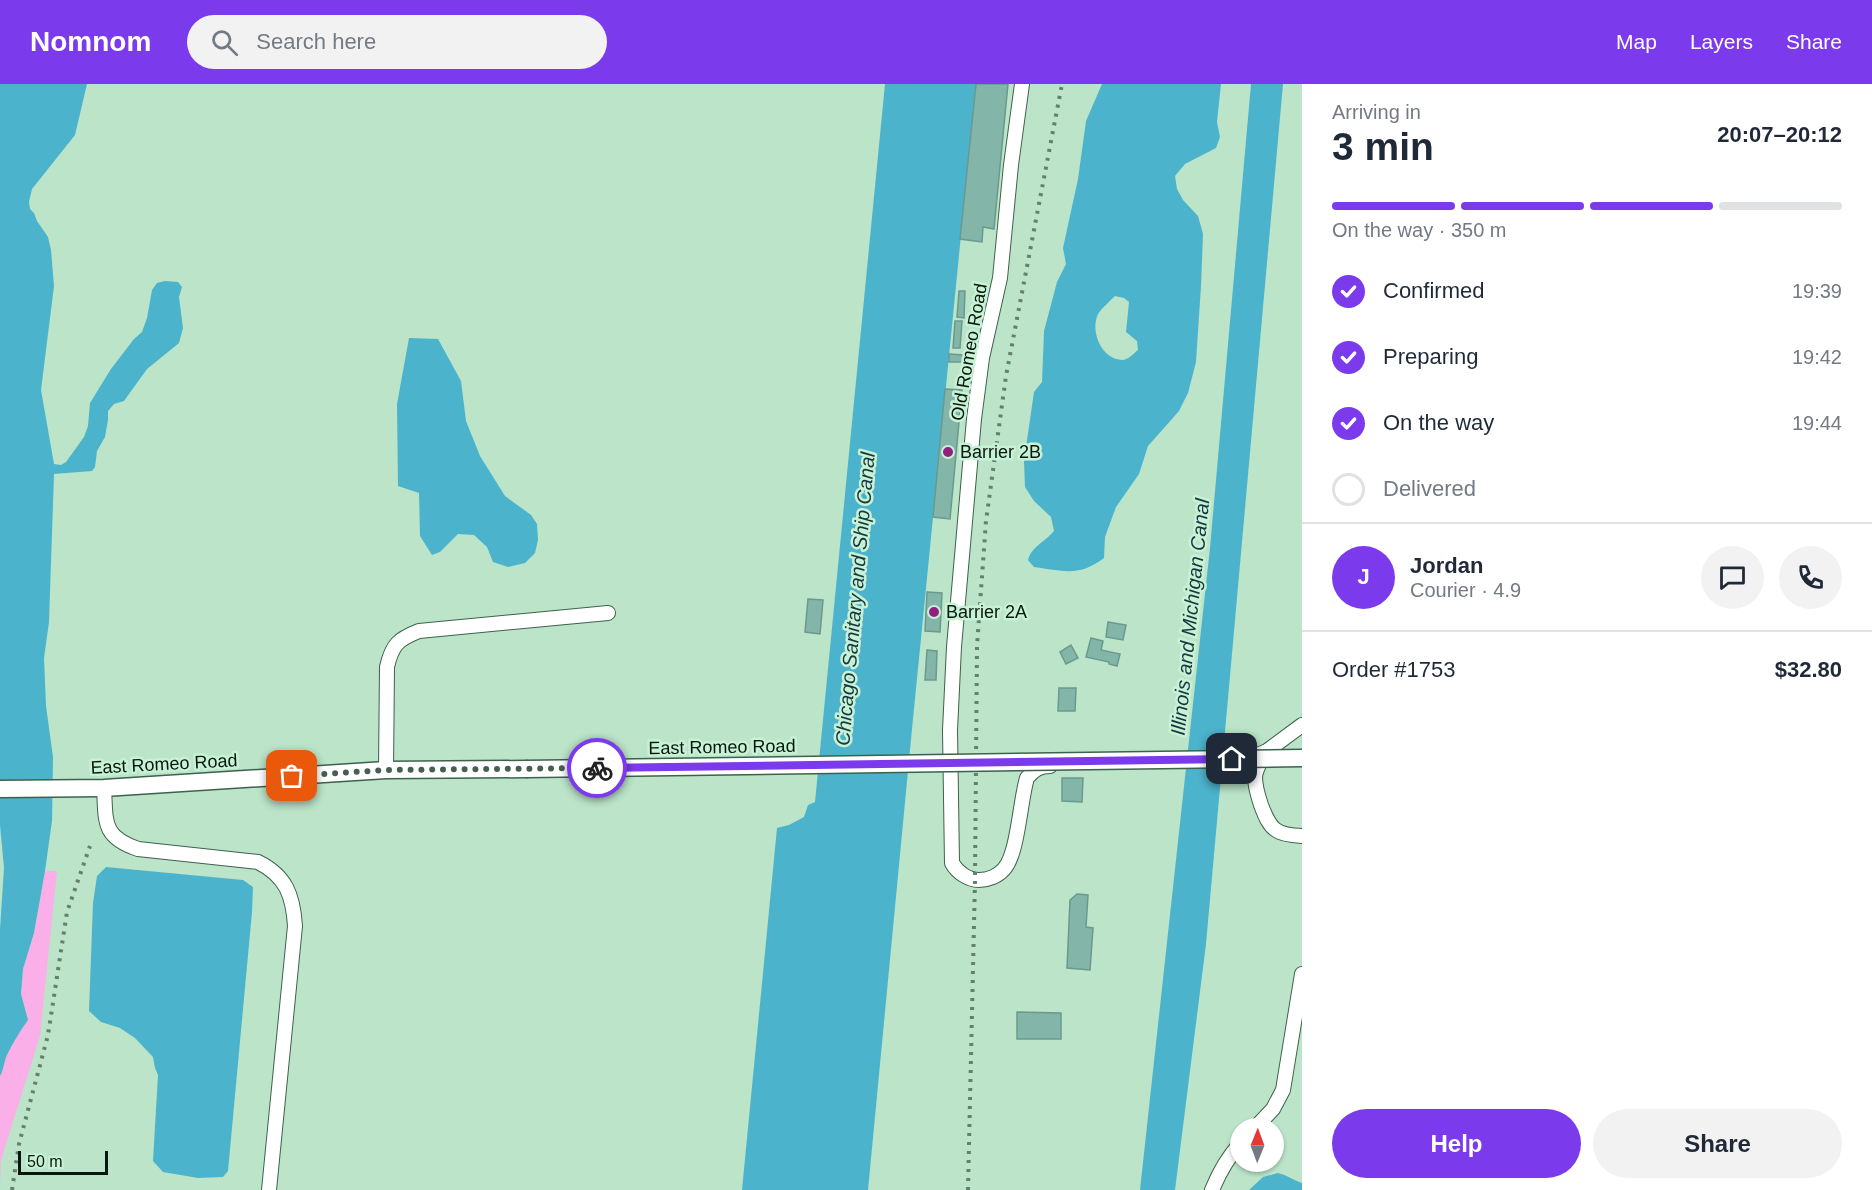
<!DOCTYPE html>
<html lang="en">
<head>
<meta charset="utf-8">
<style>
  :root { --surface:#fff; --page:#f2f2f3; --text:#1f2937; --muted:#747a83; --line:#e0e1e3; --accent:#7c3aed }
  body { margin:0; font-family:Helvetica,sans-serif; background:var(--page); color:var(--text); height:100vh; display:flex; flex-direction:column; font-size:22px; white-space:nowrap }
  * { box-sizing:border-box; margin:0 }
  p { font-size:20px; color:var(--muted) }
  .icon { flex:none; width:33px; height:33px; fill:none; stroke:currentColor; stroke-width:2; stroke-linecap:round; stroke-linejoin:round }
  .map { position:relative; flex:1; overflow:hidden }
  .panel { display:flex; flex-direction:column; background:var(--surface); width:570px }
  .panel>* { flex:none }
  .needle { width:39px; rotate:1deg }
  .fabs { position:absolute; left:1230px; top:1034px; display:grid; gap:12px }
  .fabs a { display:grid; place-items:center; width:54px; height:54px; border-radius:50%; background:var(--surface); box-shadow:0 2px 4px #0004; font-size:30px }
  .scale { position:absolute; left:18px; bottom:15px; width:90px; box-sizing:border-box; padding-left:6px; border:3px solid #09180f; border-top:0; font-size:16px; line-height:21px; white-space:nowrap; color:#09180f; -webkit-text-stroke:4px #c8f2d6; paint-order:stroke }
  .pin { position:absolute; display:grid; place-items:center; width:51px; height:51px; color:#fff; margin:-26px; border-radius:12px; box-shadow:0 3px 9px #0006 }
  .courier { position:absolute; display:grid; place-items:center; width:60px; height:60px; margin:-30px; border:4px solid #7c3aed; border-radius:50%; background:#fff; color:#222; box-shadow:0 2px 8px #0007 }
  .summary em { font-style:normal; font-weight:600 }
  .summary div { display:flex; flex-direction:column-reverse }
  .summary { display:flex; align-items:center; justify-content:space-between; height:102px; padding:0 30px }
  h1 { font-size:39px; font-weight:600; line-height:45px }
  .bar { display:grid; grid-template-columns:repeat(4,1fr); gap:9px 6px; align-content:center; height:72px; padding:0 30px }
  .bar i { height:8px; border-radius:4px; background:var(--line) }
  .bar .current { background:var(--accent) }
  .bar p { grid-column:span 4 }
  .line { display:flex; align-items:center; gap:15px; padding:0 30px; border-top:2px solid var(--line) }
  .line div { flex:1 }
  .round { display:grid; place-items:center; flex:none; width:63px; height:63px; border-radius:32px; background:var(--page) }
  ol { padding:0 30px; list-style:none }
  li { display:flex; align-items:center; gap:18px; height:66px }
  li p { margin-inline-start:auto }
  li .icon { padding:6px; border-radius:50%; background:var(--accent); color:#fff; stroke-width:4 }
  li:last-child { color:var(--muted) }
  li i { width:33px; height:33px; border:3px solid var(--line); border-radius:50% }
  .button { display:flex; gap:12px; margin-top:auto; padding:12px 30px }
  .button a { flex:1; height:69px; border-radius:36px; background:var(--accent); color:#fff; font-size:24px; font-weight:600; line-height:69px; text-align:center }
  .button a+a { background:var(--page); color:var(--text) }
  header { display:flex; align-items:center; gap:36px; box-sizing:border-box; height:84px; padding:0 30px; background:var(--accent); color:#fff }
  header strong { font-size:28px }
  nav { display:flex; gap:33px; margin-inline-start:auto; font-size:21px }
  .search { width:420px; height:54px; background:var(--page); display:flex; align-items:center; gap:15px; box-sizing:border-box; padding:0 21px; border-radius:33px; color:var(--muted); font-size:22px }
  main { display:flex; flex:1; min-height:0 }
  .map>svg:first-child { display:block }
  .green { fill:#fbafe8 }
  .water { fill:#4cb3cc; fill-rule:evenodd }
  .building { fill:#83b6a8; stroke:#699a8d; stroke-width:1.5 }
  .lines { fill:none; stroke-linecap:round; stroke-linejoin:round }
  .minor-casing { stroke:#3d624b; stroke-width:16 }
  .major-casing { stroke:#3d624b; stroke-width:19 }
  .minor { stroke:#fff; stroke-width:14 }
  .major { stroke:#fff; stroke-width:16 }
  .rail { stroke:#637f6d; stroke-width:4; stroke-dasharray:3 6; stroke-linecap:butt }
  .major-bridge-casing { stroke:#3d624b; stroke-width:19; stroke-linecap:butt }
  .major-bridge { stroke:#fff; stroke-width:16 }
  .done { stroke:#475f50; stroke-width:6; stroke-dasharray:0 10.8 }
  .route { stroke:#7c3aed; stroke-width:8 }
  .poi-dot { fill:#921f7f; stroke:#c8f2d6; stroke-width:2 }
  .labels { text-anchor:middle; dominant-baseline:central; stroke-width:5; stroke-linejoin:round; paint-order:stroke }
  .street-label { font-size:18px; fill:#09180f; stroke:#c8f2d6 }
  .poi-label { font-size:18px; fill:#09180f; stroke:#c8f2d6; text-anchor:start }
  .water-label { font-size:20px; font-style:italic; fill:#18373f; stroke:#c8f2d6 }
</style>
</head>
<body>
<header>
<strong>Nomnom</strong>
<div class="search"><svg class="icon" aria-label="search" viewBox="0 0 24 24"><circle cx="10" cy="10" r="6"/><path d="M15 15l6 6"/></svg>Search here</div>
<nav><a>Map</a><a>Layers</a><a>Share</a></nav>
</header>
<main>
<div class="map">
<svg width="1302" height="1106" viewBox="0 0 1302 1106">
  <rect width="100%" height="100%" fill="#bbe4c9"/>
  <polygon class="green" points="45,787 57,787 40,952 1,1076 0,1102 0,992 7,970 12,962 14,955 28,936 21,910 23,885 34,849"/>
  <g class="water">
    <path d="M0,0H87L75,51L32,105L29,118L30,125L34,129L37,137L48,153L51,166L54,202L41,306L54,380L61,381L66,378L84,353L88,342L90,319L111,285L134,255L142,248L147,234L152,206L157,199L165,197L178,198L182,203L179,213L183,244L179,259L147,285L124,317L114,320L108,327V336L105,353L97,367L95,383L92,387L54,390L49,538L44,574L46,622L53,673L52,737L45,787L34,849L23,885L21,910L28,936C20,947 14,957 8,969C4,976 4,985 0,992V845L4,784L0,741Z"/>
    <polygon points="885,0 976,0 912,645 868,1106 742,1106 777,744 789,741 804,733 808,721 815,718"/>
    <path d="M1102,0H1221L1217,38L1220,53L1216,64L1185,80L1175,92L1177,105L1183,116L1198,132L1203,150L1201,202L1196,278L1188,309L1179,327L1148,362L1139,390L1116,423L1105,453L1104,474C1079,493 1064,487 1034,483L1028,476C1031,463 1046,457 1054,447L1051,433L1034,417L1025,403L1024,377L1034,308L1042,298L1044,247L1057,198L1066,180L1063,164L1078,95L1086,37ZM1115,212L1124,214L1129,218L1126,248L1137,257L1138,266C1133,270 1128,276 1122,276C1101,275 1090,247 1098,230C1102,224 1110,217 1115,212Z"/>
    <polygon points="1251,0 1283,0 1206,860 1175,1106 1140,1106 1210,464"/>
    <polygon points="409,254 438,255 461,297 466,337 480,372 505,412 531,431 537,440 538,456 535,469 525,479 508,483 493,478 487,463 474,451 458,450 440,468 432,471 420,452 419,409 398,402 397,320"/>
    <polygon points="106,783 243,796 253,803 252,828 228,1087 223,1093 198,1094 163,1088 153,1077 158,991 155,984 153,973 135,954 120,944 101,938 89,927 93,819 97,792"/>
    <path d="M1278,1089C1287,1091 1293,1096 1302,1099V1106H1249L1263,1093Z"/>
  </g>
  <g class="building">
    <polygon points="976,0 1008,0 994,145 983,143 982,158 960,155"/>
    <polygon points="959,207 965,207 964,234 957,233"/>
    <polygon points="955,237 962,237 960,264 953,264"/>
    <polygon points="949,270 964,271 964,278 949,278"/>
    <polygon points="945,305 962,306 950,435 933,433"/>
    <polygon points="927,508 942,509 940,548 925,547"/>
    <polygon points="808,515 823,516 820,550 805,548"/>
    <polygon points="1108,538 1126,541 1123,556 1106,553"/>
    <polygon points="1091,554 1103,557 1101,566 1120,570 1117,582 1109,580 1109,578 1086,573"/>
    <polygon points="1071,561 1078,574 1066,580 1060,568"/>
    <polygon points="927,566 937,567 936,596 925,596"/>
    <polygon points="1059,604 1076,604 1075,627 1058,627"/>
    <polygon points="1062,694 1083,694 1082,718 1062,717"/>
    <polygon points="1077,810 1088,811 1086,843 1093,844 1090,886 1067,884 1070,816"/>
    <polygon points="1017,928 1061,929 1061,955 1017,955"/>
  </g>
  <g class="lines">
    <g class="minor-casing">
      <g id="minor">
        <path d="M1022,0L1011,81L1000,194L982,274L974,335L954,563L950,646L952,779C957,788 968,796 979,796C988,796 998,792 1004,785C1018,770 1020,717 1027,694C1034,686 1039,682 1050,682"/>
        <path d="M1267,667C1262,675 1256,683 1255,693C1255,702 1258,712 1261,721C1270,745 1275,751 1302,752"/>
        <polyline points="1251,674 1267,667 1302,641"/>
        <path d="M386,686L387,583C392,561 398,555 419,547L608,529"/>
        <path d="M104,704C106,738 102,753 138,765L258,778C286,792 293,811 295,842L269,1106"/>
        <polyline points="1255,1044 1273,1025 1283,1006 1302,890"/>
        <path d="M1212,1106C1219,1089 1228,1073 1240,1060"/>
      </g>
    </g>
    <g class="major-casing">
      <polyline id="major" points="0,705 104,704 386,686 526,685"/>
    </g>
    <use href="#minor" class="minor"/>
    <use href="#major" class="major"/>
    <g class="rail">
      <polyline points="12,1106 19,1060 48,951 67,828 90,762"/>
      <polyline points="968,1106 975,796 977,562 986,437 1006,292 1062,0"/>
    </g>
    <g class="major-bridge-casing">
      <polyline id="major-bridge" points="526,685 1302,674"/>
    </g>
    <use href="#major-bridge" class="major-bridge"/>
  </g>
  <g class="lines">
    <polyline class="done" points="292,692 386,686 597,684"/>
    <polyline class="route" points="597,684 1232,675"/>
  </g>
  <g class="poi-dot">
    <circle cx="948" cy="368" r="6"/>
    <circle cx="934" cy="528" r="6"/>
  </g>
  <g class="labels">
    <g class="street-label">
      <text transform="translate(969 268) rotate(-80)">Old Romeo Road</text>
      <text transform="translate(722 663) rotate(-1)">East Romeo Road</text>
      <text transform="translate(164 680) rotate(-3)">East Romeo Road</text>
    </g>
    <g class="poi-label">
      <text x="960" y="368">Barrier 2B</text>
      <text x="946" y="528">Barrier 2A</text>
    </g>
    <g class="water-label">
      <text transform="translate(855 515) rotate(-85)">Chicago Sanitary and Ship Canal</text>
      <text transform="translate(1190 533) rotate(-84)">Illinois and Michigan Canal</text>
    </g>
  </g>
</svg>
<div class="fabs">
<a><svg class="needle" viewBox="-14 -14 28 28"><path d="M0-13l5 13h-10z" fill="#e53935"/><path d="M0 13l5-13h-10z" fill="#747a83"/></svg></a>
</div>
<div class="scale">50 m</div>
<div class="pin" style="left:292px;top:692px;background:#ea580c"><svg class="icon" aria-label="bag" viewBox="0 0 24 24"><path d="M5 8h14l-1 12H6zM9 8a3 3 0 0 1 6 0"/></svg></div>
<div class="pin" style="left:1232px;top:675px;background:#1f2937"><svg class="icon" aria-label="home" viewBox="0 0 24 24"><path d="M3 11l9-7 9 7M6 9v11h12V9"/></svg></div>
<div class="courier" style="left:597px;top:684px"><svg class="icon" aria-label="bike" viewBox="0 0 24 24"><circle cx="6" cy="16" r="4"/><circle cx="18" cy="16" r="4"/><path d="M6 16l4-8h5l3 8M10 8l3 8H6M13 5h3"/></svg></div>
</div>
<section class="panel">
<div class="summary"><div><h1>3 min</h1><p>Arriving in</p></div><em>20:07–20:12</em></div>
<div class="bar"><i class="current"></i><i class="current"></i><i class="current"></i><i></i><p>On the way · 350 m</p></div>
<ol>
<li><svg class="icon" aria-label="check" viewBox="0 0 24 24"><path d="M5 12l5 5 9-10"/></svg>Confirmed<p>19:39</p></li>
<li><svg class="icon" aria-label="check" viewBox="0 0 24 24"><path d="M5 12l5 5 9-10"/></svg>Preparing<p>19:42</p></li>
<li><svg class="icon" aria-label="check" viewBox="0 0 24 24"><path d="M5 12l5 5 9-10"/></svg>On the way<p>19:44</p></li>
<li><i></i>Delivered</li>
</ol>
<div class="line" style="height:108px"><b class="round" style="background:var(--accent);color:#fff">J</b><div><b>Jordan</b><p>Courier · 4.9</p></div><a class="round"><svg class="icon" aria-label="chat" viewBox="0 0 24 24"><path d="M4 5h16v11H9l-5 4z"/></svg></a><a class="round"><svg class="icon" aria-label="phone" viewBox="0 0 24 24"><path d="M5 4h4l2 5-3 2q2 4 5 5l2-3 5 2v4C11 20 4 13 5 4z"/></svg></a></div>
<div class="line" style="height:78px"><div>Order #1753</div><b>$32.80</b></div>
<div class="button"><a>Help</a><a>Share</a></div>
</section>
</main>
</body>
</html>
